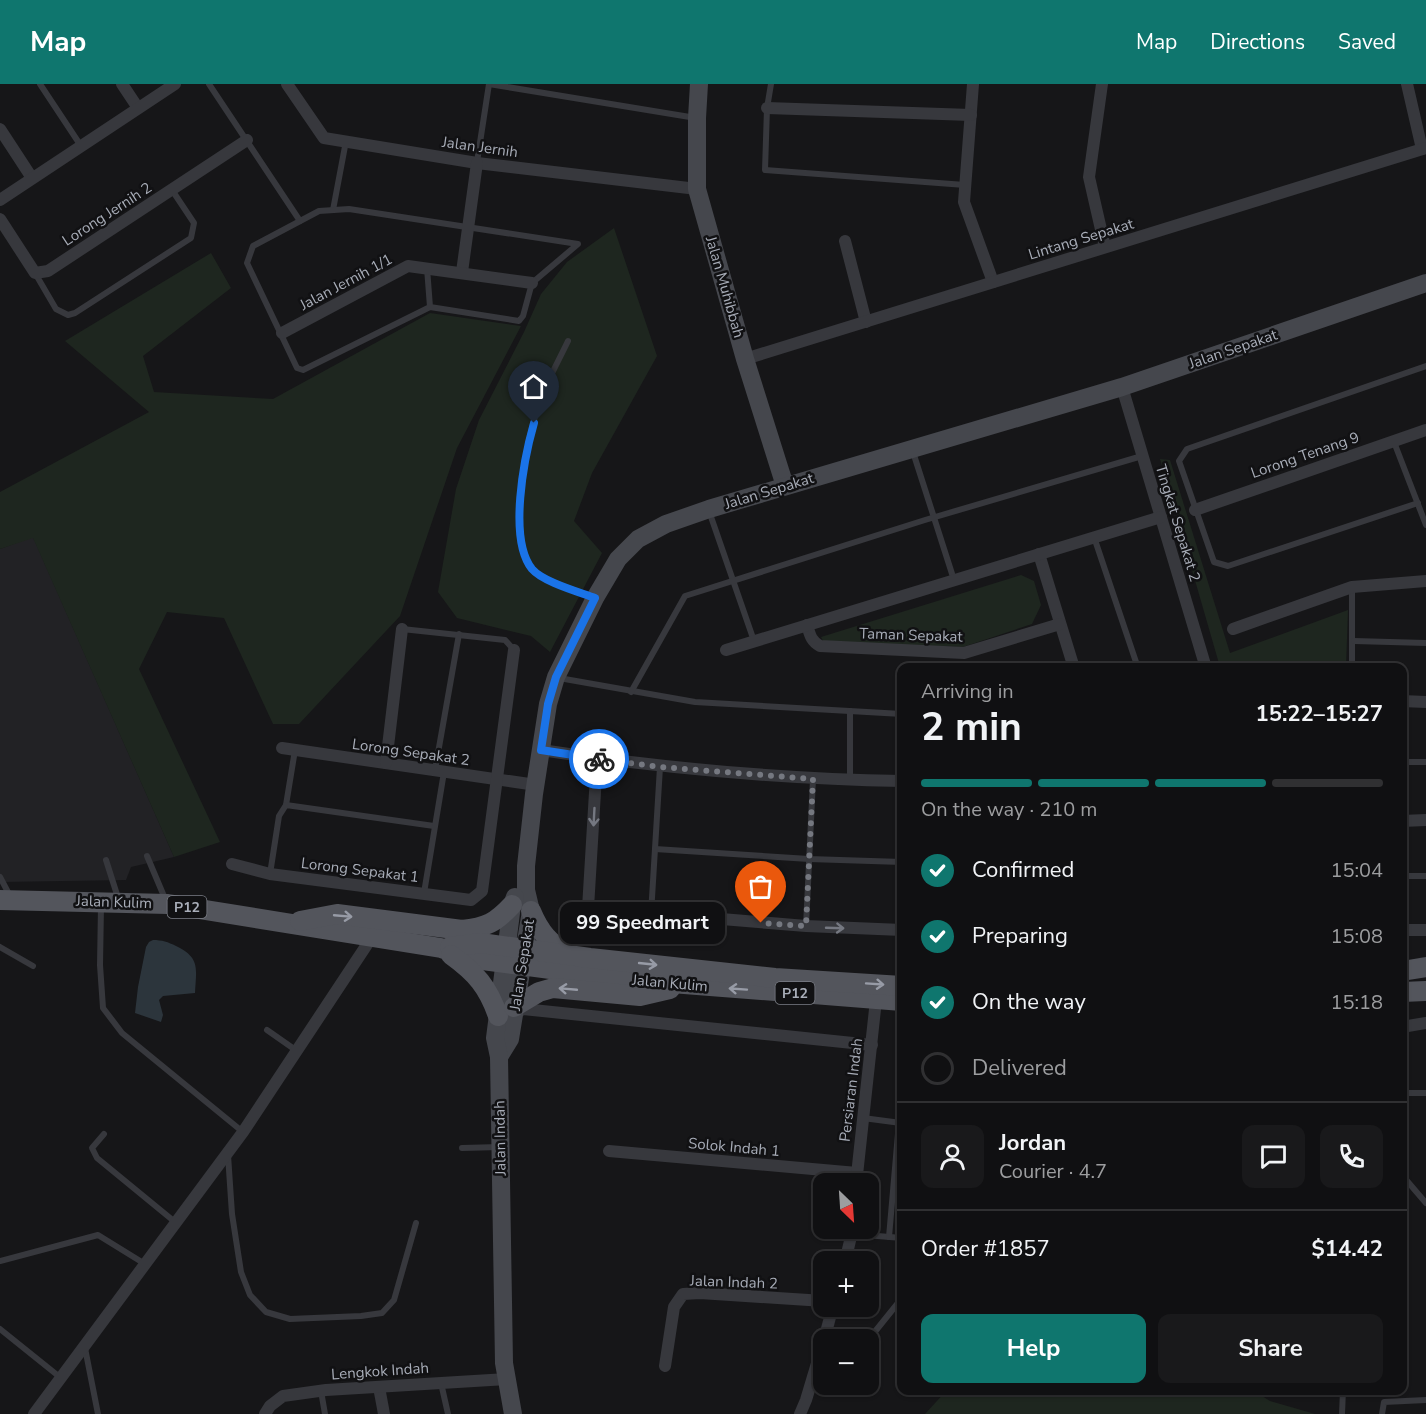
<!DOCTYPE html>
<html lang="en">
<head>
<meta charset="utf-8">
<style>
  :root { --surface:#101012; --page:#19191b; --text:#f1f3f6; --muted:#9c9d9f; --line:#303032; --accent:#0f766e }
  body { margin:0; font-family:"Nunito Sans",sans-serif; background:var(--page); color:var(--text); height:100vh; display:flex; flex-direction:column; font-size:22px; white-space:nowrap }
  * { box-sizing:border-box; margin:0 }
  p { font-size:20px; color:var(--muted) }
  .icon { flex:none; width:33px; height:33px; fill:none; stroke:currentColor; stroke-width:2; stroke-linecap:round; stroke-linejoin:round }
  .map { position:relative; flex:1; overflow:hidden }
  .panel { position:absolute; left:897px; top:579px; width:510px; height:732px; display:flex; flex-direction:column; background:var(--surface); border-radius:12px; box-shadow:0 2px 4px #0004,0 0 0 2px var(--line) }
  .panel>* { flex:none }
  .needle { width:39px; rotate:155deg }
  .tools { position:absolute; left:813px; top:1089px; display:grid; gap:12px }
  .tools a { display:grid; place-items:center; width:66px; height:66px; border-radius:12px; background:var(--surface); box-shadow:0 2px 4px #0004,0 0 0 2px var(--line); font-size:30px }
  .pin { position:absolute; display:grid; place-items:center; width:51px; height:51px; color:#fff; margin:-62px -26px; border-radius:50% 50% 50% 0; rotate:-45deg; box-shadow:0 0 6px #0007 }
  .pin .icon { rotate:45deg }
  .courier { position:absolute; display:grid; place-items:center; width:60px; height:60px; margin:-30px; border:4px solid #1a73e8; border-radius:50%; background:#fff; color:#222; box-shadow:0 2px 8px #0007 }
  .bubble { position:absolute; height:42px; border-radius:12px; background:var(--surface); box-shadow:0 2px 4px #0004,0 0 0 2px var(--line); font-size:20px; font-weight:700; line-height:42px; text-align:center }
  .headline em { font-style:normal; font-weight:700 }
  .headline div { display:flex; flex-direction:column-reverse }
  .headline { display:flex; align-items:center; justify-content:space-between; height:102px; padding:0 24px }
  h1 { font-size:39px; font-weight:700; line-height:45px }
  .bar { display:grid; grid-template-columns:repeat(4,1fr); gap:9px 6px; align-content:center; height:72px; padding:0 24px }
  .bar i { height:8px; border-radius:4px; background:var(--line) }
  .bar .current { background:var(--accent) }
  .bar p { grid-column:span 4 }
  .line { display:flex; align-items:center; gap:15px; padding:0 24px; border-top:2px solid var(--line) }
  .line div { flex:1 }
  .round { display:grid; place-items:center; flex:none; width:63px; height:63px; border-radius:12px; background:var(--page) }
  ol { padding:0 24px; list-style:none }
  li { display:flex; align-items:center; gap:18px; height:66px }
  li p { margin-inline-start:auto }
  li .icon { padding:6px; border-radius:50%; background:var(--accent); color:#fff; stroke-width:4 }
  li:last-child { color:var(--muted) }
  li i { width:33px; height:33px; border:3px solid var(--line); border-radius:50% }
  .cta { display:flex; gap:12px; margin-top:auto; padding:12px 24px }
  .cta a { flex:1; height:69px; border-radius:12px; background:var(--accent); color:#fff; font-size:24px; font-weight:700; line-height:69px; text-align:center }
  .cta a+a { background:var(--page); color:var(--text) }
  header { display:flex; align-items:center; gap:36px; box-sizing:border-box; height:84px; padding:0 30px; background:var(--accent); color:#fff }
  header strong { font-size:28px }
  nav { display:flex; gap:33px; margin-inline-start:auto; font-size:21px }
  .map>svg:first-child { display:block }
  .built { fill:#222225 }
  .green { fill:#1e261f }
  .water { fill:#2c353c }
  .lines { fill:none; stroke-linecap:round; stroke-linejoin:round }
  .lane { stroke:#37383d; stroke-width:6 }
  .street { stroke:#37383d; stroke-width:12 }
  .secondary { stroke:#45474d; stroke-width:18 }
  .primary { stroke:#53555c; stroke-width:20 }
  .oneway { stroke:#757881 }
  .oneway2 { stroke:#979ba6 }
  .done { stroke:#757880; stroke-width:6; stroke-dasharray:0 10.8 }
  .route { stroke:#1a73e8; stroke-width:8 }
  .labels { text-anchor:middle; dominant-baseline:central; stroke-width:5; stroke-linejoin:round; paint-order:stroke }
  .shield { fill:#111113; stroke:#7b7e86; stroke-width:1.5 }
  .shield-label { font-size:14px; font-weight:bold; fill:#a8adb8 }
  .street-label { font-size:15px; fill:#a8adb8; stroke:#111113 }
</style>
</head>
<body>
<header>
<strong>Map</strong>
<nav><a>Map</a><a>Directions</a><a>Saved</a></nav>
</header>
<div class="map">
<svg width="1426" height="1330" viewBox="0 0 1426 1330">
  <rect width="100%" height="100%" fill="#161618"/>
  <polygon class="built" points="33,453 174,773 131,783 126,796 0,798 0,465"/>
  <g class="green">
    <polygon points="614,144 657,272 592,389 574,437 602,469 550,568 531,552 457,534 438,508 456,405 479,336 524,248 541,210 567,178"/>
    <polygon points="211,169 231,204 143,272 154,308 273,315 430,229 521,242 457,364 400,532 299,640 273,640 224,534 167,528 139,585 220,758 174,773 33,454 0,465 0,408 149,328 65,257"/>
    <polygon points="1160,375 1170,376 1230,569 1348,526 1346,583 1220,583"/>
    <polygon points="1021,491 1034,497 1041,521 1032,540 963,563 824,559 821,553"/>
    <polygon points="947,1306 1254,1307 1270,1317 1315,1330 925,1330"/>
  </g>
  <path class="water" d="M153,856C162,856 168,858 176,862C201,874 196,885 195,909L163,912L159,916L163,931L161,938L135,929L138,903L146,863L149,858Z"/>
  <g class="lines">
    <g class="lane">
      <polyline points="40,0 81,62"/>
      <polyline points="209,0 300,137"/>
      <polyline points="489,0 696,34"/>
      <polyline points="771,0 767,24 765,86 965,101"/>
      <polyline points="477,78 489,0"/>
      <polyline points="333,126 346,57"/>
      <polyline points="427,184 430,223 303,286 297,284 247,179 253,162 319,127 349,125 578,160 532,199 523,232 519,237 430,223"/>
      <polyline points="35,189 56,225 68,231 75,229 191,154 194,139 172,106"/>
      <path d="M568,257C558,278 546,299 539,320C527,354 505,459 533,486C545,498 576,506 592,513"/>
      <polyline points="1394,358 1426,441"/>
      <polyline points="913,368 954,496"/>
      <polyline points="1418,419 1228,482 1214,478 1179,377 1187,365 1426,282"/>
      <polyline points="709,427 754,557"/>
      <polyline points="1094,453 1138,584"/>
      <polyline points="1352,503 1352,584"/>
      <polyline points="402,545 505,556 514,566"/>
      <polyline points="1354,557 1426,559"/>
      <polyline points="559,594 695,618 902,630"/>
      <polyline points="631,608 685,512 925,436 1142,372"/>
      <polyline points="1402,678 1426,678"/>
      <polyline points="435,686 459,550"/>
      <polyline points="850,696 850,627"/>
      <polyline points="286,721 295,666"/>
      <polyline points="655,765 809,775 902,778"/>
      <polyline points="147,772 166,817"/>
      <polyline points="106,776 119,817"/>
      <polyline points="270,790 279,732 286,721 434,742"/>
      <polyline points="1402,792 1426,792"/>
      <polyline points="0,793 10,812"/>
      <polyline points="424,809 444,688"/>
      <polyline points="101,822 100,881 103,924 122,949 243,1048"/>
      <polyline points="651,830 660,683"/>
      <polyline points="806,842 813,695"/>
      <polyline points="0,863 33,882"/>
      <polyline points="267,946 297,967"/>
      <polyline points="1402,1009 1426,1009"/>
      <polyline points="863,1034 901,1039"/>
      <polyline points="104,1050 92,1064 97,1074 175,1138"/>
      <polyline points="462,1064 500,1063"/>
      <polyline points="228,1071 232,1130 241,1188 250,1211 266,1228 290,1235 361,1232 382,1229 394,1216 416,1139"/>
      <polyline points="1402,1091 1426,1119"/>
      <polyline points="853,1150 902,1154"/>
      <polyline points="889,1153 899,1038"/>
      <polyline points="0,1177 98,1151 145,1180"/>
      <polyline points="0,1245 61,1294"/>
      <polyline points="869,1255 902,1214"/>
      <polyline points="85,1264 98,1330"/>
      <polyline points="441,1299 448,1330"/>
      <polyline points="321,1307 325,1330"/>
      <polyline points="1342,1330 1343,1306"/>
      <polyline points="1382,1330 1384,1318 1426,1316"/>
    </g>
    <g class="street">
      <polyline points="122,0 138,24"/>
      <polyline points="287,0 324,54 477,79 697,105"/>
      <polyline points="973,0 964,118 993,198"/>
      <polyline points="1102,0 1089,93 1105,163"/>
      <polyline points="1407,0 1422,65"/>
      <polyline points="767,24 971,31"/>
      <polyline points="0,45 32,94"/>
      <polyline points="0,116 175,0"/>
      <polyline points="0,135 35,189 48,187 247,56"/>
      <polyline points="845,157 866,238"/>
      <polyline points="462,188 477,79"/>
      <polyline points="282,249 408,182 532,199"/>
      <polyline points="745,275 1426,64"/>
      <polyline points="1122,303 1206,584"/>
      <polyline points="1195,426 1426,346"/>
      <polyline points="1039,470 1074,584"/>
      <path d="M807,541C810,551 811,557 820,562L964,569L1060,540"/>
      <polyline points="1233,545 1352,503 1426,497"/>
      <polyline points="726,566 1161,433"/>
      <polyline points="1402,617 1426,618"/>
      <polyline points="282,664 536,701"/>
      <path d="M541,666C661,684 781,695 902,697"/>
      <polyline points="597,675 588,824 806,842 902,846"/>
      <polyline points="386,679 402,545"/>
      <polyline points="1402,737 1426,736"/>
      <polyline points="232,780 270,790 471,816 482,807 514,566"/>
      <polyline points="1402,846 1426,846"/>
      <polyline points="514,930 523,925 872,961"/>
      <polyline points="1402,943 1426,939"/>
      <polyline points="609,1067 857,1089"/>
      <polyline points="856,1100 876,916"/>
      <polyline points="845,1178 853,1144"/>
      <polyline points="824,1256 833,1222"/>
      <polyline points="665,1282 674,1223 683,1210 700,1209 824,1217"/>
      <polyline points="379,1303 384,1330"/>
      <polyline points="34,1330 243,1048 372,853"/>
      <polyline points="265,1330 270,1322 283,1312 326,1306 507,1295"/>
      <polyline points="800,1330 806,1316 824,1256"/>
    </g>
    <g class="secondary">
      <polyline points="699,0 697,34 697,105 745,275 785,402"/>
      <polyline points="499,973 510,955 531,827 526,806 526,782 534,710 548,620 556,593 595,514 618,475 638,455 666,440 709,425 1122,303 1426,199"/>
      <polyline points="513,1330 504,1279 499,973 495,954 512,821 515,813"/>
    </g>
    <g class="primary">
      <polyline points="0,816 168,820 441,864 475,875 633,896 902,917"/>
      <path d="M531,827C538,844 549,862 568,867"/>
      <path d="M300,837L337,830L462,846C487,843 495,839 512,821"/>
      <polyline points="450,863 481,859 590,874 775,894 902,902"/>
      <path d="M451,871C476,889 488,903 498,932"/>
      <polyline points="1402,887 1426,883"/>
      <polyline points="1402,908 1426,907"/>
      <polyline points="514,923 539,908 553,904 640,912 670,905"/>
    </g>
  </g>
  <defs><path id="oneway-shaft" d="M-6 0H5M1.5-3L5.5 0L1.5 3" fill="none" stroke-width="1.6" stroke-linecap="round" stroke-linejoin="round" transform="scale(1.5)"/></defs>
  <g class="oneway">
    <use href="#oneway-shaft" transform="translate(594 733) rotate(93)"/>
    <use href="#oneway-shaft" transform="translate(835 844) rotate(2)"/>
  </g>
  <g class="oneway2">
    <use href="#oneway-shaft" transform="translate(343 832) rotate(5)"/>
    <use href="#oneway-shaft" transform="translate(648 880) rotate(6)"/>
    <use href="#oneway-shaft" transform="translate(875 900) rotate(4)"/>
    <use href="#oneway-shaft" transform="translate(568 905) rotate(-175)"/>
    <use href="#oneway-shaft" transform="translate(738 905) rotate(-176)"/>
  </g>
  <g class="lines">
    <polyline class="done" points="599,675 660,683 813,695 806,842 761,839"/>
    <path class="route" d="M534,339C524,374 508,455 532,485C543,498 579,508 595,514L556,593L548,620L541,666L599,675"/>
  </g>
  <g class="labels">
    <g class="shield">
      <rect x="167.5" y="812" width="39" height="22" rx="4.5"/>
      <rect x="775.5" y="898" width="39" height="22" rx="4.5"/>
    </g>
    <g class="shield-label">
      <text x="187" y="823">P12</text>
      <text x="795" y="909">P12</text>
    </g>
    <g class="street-label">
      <text transform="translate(480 63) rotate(8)">Jalan Jernih</text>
      <text transform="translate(107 130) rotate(-33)">Lorong Jernih 2</text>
      <text transform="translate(1081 155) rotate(-17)">Lintang Sepakat</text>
      <text transform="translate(346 198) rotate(-28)">Jalan Jernih 1/1</text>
      <text transform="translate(725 203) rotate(74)">Jalan Muhibbah</text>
      <text transform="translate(1233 265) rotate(-19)">Jalan Sepakat</text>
      <text transform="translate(1305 371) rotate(-19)">Lorong Tenang 9</text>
      <text transform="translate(769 407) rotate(-17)">Jalan Sepakat</text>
      <text transform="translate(1178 439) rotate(73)">Tingkat Sepakat 2</text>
      <text transform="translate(911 551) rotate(2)">Taman Sepakat</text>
      <text transform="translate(411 668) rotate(8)">Lorong Sepakat 2</text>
      <text transform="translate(360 786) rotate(7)">Lorong Sepakat 1</text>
      <text transform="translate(114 818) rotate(2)">Jalan Kulim</text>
      <text transform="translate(522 881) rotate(-81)">Jalan Sepakat</text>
      <text transform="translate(670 899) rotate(5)">Jalan Kulim</text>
      <text transform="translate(851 1006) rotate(-83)">Persiaran Indah</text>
      <text transform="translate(500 1054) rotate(-91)">Jalan Indah</text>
      <text transform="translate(734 1063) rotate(5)">Solok Indah 1</text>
      <text transform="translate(734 1198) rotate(2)">Jalan Indah 2</text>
      <text transform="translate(380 1287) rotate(-4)">Lengkok Indah</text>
    </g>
  </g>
</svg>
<div class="tools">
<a><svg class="needle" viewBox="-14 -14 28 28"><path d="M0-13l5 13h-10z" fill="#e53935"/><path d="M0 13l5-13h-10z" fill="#9c9d9f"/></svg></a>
<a>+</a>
<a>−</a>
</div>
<div class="pin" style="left:761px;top:839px;background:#ea580c"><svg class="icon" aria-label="bag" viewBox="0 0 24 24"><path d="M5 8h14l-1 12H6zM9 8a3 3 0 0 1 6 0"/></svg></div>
<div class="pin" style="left:534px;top:339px;background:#1f2937"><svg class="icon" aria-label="home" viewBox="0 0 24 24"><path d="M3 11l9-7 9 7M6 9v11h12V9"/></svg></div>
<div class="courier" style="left:599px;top:675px"><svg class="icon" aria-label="bike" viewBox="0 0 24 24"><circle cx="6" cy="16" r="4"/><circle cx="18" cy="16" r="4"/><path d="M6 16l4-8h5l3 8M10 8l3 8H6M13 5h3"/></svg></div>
<div class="bubble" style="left:560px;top:818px;width:165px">99 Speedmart</div>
<section class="panel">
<div class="headline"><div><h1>2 min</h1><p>Arriving in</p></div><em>15:22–15:27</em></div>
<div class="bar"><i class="current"></i><i class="current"></i><i class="current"></i><i></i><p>On the way · 210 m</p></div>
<ol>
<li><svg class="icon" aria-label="check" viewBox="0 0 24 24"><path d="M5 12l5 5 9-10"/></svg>Confirmed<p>15:04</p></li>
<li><svg class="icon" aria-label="check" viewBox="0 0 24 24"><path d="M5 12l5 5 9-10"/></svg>Preparing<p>15:08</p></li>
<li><svg class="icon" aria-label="check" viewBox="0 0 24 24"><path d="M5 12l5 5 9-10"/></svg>On the way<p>15:18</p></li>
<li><i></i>Delivered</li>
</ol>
<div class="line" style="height:108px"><a class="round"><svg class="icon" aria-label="person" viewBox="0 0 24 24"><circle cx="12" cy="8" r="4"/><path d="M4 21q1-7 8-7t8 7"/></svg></a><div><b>Jordan</b><p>Courier · 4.7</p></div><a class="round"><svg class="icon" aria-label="chat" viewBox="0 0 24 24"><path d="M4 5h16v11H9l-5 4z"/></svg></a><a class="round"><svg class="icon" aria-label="phone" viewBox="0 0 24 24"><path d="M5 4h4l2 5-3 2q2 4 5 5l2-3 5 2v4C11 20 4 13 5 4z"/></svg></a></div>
<div class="line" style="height:78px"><div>Order #1857</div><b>$14.42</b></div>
<div class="cta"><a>Help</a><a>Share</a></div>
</section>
</div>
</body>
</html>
